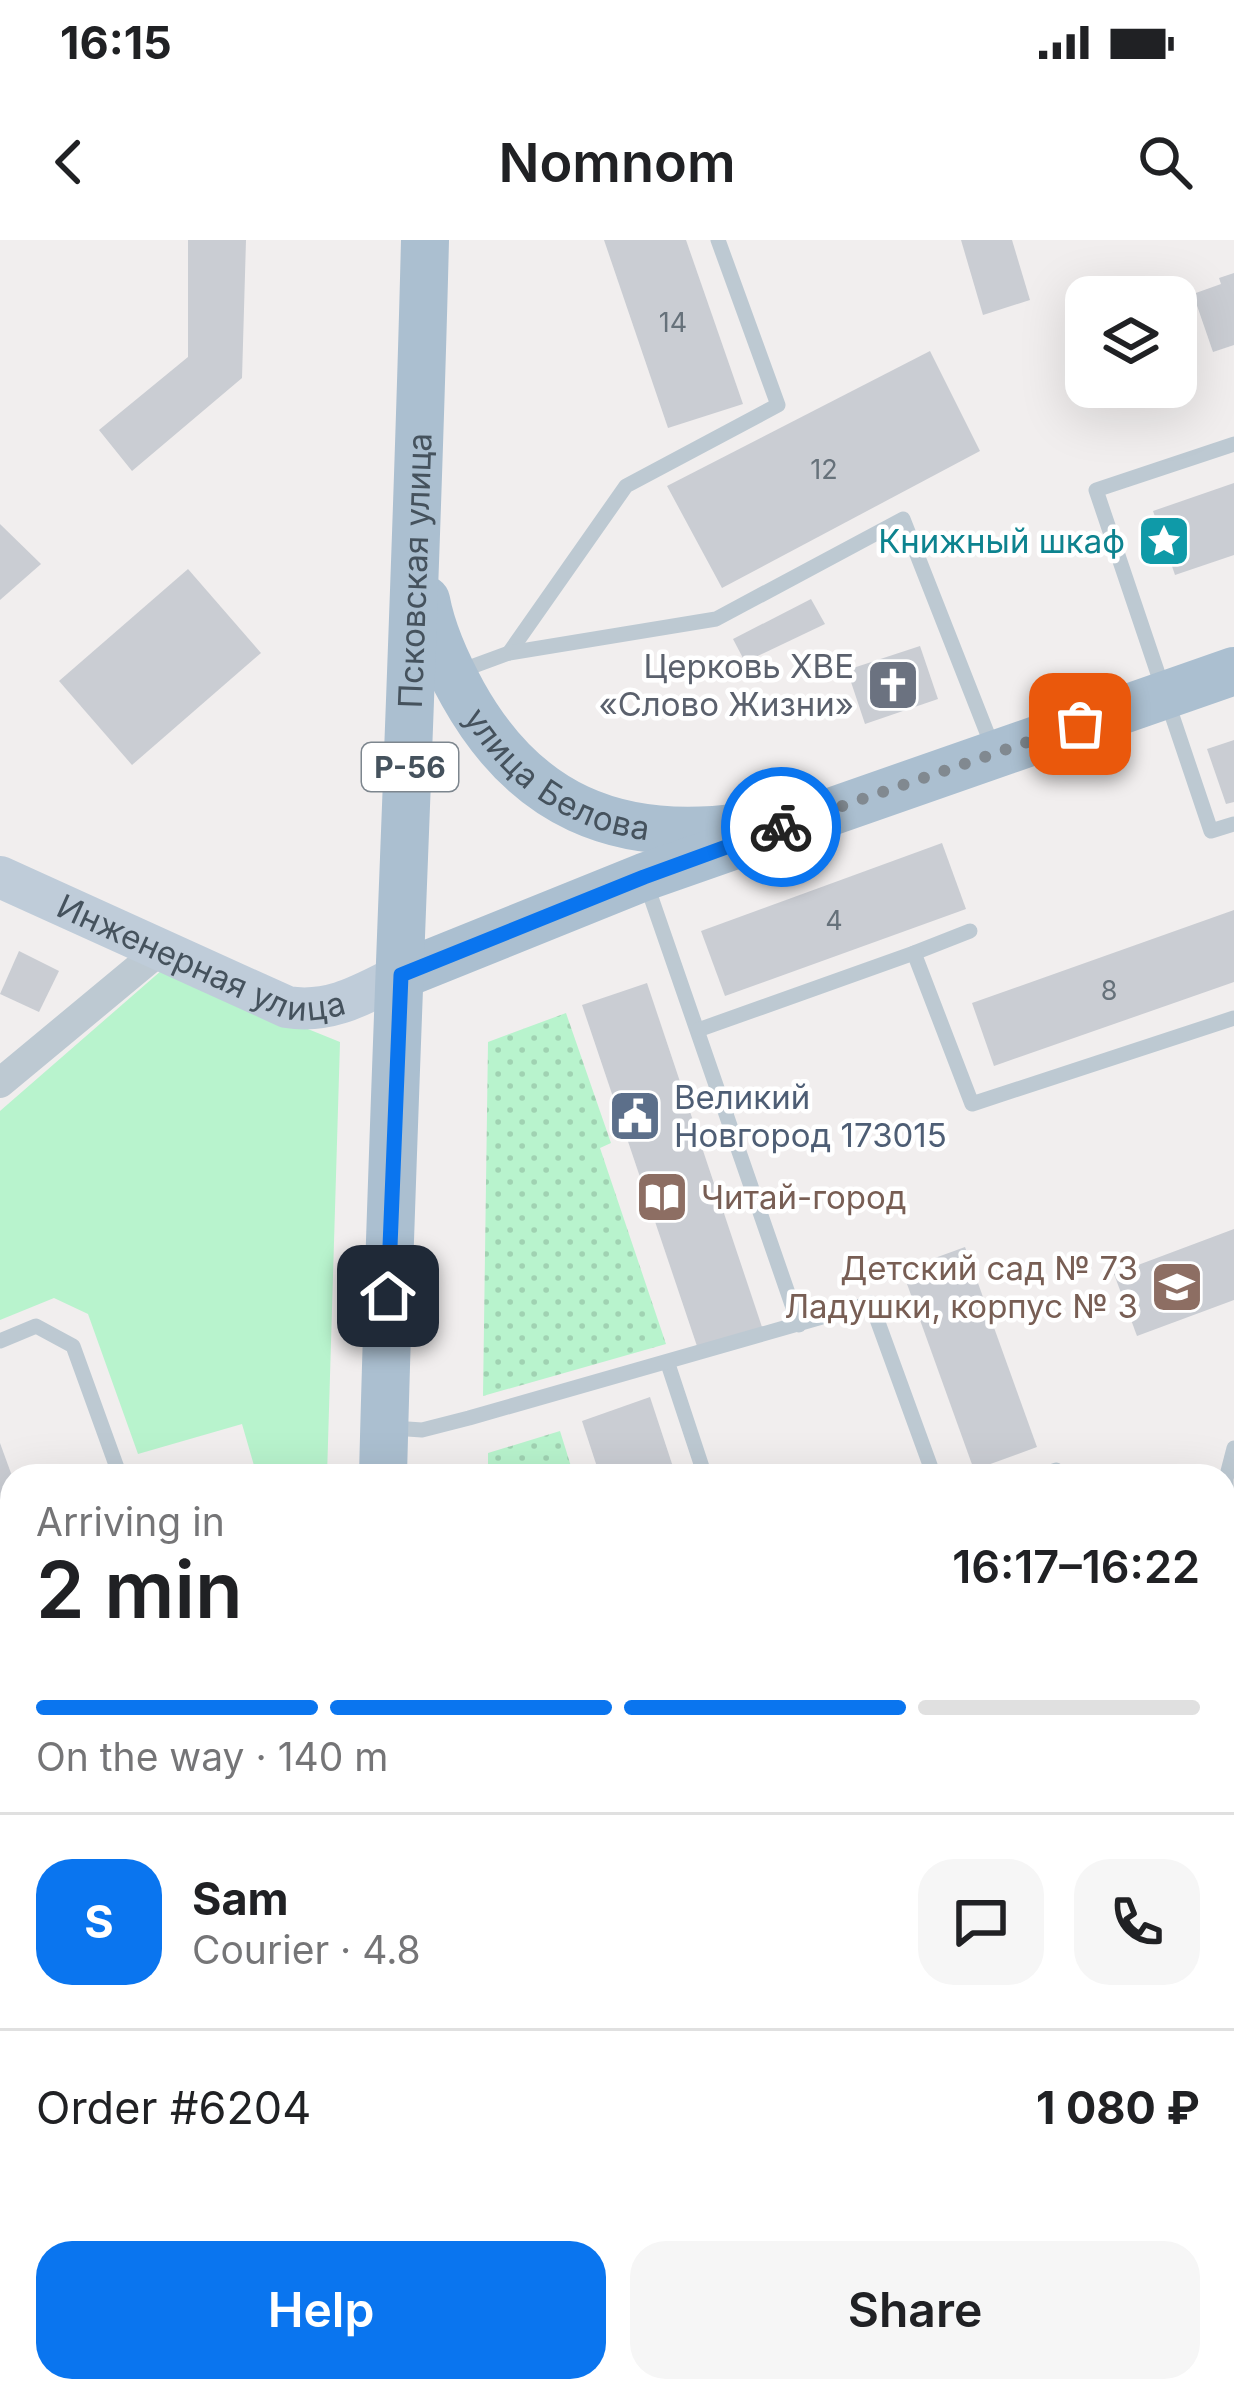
<!DOCTYPE html>
<html lang="en">
<head>
<meta charset="utf-8">
<style>
  :root { --surface:#fff; --page:#f6f6f6; --text:#202124; --muted:#757577; --line:#e0e0e0; --accent:#0a75ef }
  body { margin:0; font-family:Inter,sans-serif; background:var(--page); color:var(--text); height:100vh; display:flex; flex-direction:column; font-size:45px; white-space:nowrap }
  * { box-sizing:border-box; margin:0 }
  p { font-size:39px; color:var(--muted) }
  .icon { flex:none; width:66px; height:66px; fill:none; stroke:currentColor; stroke-width:2; stroke-linecap:round; stroke-linejoin:round }
  .map { position:relative; flex:1; overflow:hidden }
  .details { position:absolute; left:0px; top:1224px; width:1236px; height:939px; display:flex; flex-direction:column; background:var(--surface); border-radius:36px 36px 0 0; box-shadow:0 12px 48px #0002 }
  .details>* { flex:none }
  .tools { position:absolute; left:1065px; top:36px; display:grid; gap:24px }
  .tools a { display:grid; place-items:center; width:132px; height:132px; border-radius:24px; background:var(--surface); box-shadow:0 12px 48px #0002; font-size:60px }
  .pin { position:absolute; display:grid; place-items:center; width:102px; height:102px; color:#fff; margin:-51px; border-radius:24px; box-shadow:0 6px 18px #0006 }
  .courier { position:absolute; display:grid; place-items:center; width:120px; height:120px; margin:-60px; border:9px solid #0a75ef; border-radius:50%; background:#fff; color:#222; box-shadow:0 3px 15px #0007 }
  .summary em { font-style:normal; font-weight:600 }
  .summary div { display:flex; flex-direction:column-reverse }
  .summary { display:flex; align-items:center; justify-content:space-between; height:204px; padding:0 36px }
  h1 { font-size:78px; font-weight:600; line-height:90px }
  .bar { display:grid; grid-template-columns:repeat(4,1fr); gap:18px 12px; align-content:center; height:144px; padding:0 36px }
  .bar i { height:15px; border-radius:9px; background:var(--line) }
  .bar .on { background:var(--accent) }
  .bar p { grid-column:span 4 }
  .line { display:flex; align-items:center; gap:30px; padding:0 36px; border-top:3px solid var(--line) }
  .line div { flex:1 }
  .round { display:grid; place-items:center; flex:none; width:126px; height:126px; border-radius:36px; background:var(--page) }
  .button { display:flex; gap:24px; margin-top:auto; padding:24px 36px }
  .button a { flex:1; height:138px; border-radius:36px; background:var(--accent); color:#fff; font-size:48px; font-weight:600; line-height:138px; text-align:center }
  .button a+a { background:var(--page); color:var(--text) }
  .status { display:flex; justify-content:space-between; align-items:center; height:84px; padding:0 60px; background:var(--surface); direction:ltr }
  .status svg { height:33px; fill:currentColor }
  header { display:flex; justify-content:space-between; align-items:center; height:156px; padding:0 36px; background:var(--surface); font-size:54px; font-weight:600 }
  .map>svg:first-child { display:block }
  .grass { fill:url(#grass-dots) }
  .green { fill:#b8f3cd }
  .building { fill:#cacdd3 }
  .lines { fill:none; stroke-linecap:round; stroke-linejoin:round }
  .lane { stroke:#bdc9d2; stroke-width:15 }
  .street { stroke:#bdc9d2; stroke-width:30 }
  .secondary { stroke:#bfccd9; stroke-width:42 }
  .primary { stroke:#abbfd0; stroke-width:48 }
  .done { stroke:#818990; stroke-width:12; stroke-dasharray:0 21.6 }
  .route { stroke:#0a75ef; stroke-width:15 }
  .labels { text-anchor:middle; dominant-baseline:central; stroke-width:9; stroke-linejoin:round; paint-order:stroke }
  .number-label { font-size:27px; fill:#66717a }
  .shield { fill:#fff; stroke:#7d868e; stroke-width:3 }
  .shield-label { font-size:30px; font-weight:bold; fill:#45525d }
  .culture-label { font-size:33px; fill:#0d838f; stroke:#fff; text-anchor:end }
  .street-label { font-size:33px; fill:#45525d; stroke:#fff }
  .worship-label { font-size:33px; fill:#5b616d; stroke:#fff; text-anchor:end }
  .service-label { font-size:33px; fill:#4e5e75; stroke:#fff; text-anchor:start }
  .education-label { font-size:33px; fill:#785e54; stroke:#fff; text-anchor:start }
</style>
</head>
<body>
<div class="status"><b>16:15</b><svg viewBox="0 0 49 12"><path d="M0 12V9h3v3zM5 12V6h3v6zM10 12V3h3v9zM15 12V0h3v12zM26 1h20v11H26zM47 4h2v5h-2z"/></svg></div>
<header><svg class="icon" aria-label="back" viewBox="0 0 24 24"><path d="M15 5l-7 7 7 7"/></svg>Nomnom<svg class="icon" aria-label="search" viewBox="0 0 24 24"><circle cx="10" cy="10" r="6"/><path d="M15 15l6 6"/></svg></header>
<div class="map">
<svg width="1234" height="2162" viewBox="0 0 1234 2162">
  <defs>
    <pattern id="grass-dots" width="8" height="8" patternUnits="userSpaceOnUse" patternTransform="scale(3)"><rect width="8" height="8" fill="#b8f3cd"/><path d="M2 2h.1M6 6h.1" fill="none" stroke="#a0d2b2" stroke-width="1.8" stroke-linecap="round"/></pattern>
  </defs>
  <rect width="100%" height="100%" fill="#f1eeee"/>
  <g class="grass">
    <polygon points="566,773 611,903 600,908 666,1104 483,1156 488,802"/>
    <polygon points="560,1191 574,1236 488,1236 488,1213"/>
  </g>
  <g class="green">
    <polygon points="162,730 340,802 327,1236 257,1236 242,1184 138,1214 88,1074 54,1058 0,1080 0,871"/>
    <polygon points="12,2047 12,2151 237,2151 232,2162 0,2162 0,2052"/>
  </g>
  <g class="building">
    <polygon points="188,0 246,0 242,138 132,231 99,190 188,117"/>
    <polygon points="604,0 686,0 743,164 668,188"/>
    <polygon points="961,0 1012,0 1030,60 983,75"/>
    <polygon points="1234,33 1234,105 1213,112 1193,54 1221,44 1219,38"/>
    <polygon points="930,111 980,211 722,348 667,246"/>
    <polygon points="1234,243 1234,315 1175,335 1153,271"/>
    <polygon points="0,284 41,324 0,360"/>
    <polygon points="188,329 261,413 132,525 59,441"/>
    <polygon points="811,359 825,384 745,422 733,399"/>
    <polygon points="920,406 938,459 865,484 847,430"/>
    <polygon points="1234,500 1234,562 1226,564 1207,509"/>
    <polygon points="942,603 966,669 725,756 701,691"/>
    <polygon points="1234,670 1234,742 994,826 972,763"/>
    <polygon points="19,711 59,731 39,772 0,754"/>
    <polygon points="647,743 763,1090 699,1112 582,765"/>
    <polygon points="1234,989 1234,1060 1137,1096 1114,1034"/>
    <polygon points="965,1007 1037,1207 974,1230 902,1030"/>
    <polygon points="650,1157 676,1236 600,1236 582,1181"/>
    <polygon points="0,1203 12,1236 12,1464 0,1468"/>
    <polygon points="12,1642 12,1714 0,1718 0,1646"/>
    <polygon points="12,1858 12,1930 0,1934 0,1862"/>
    <polygon points="1234,1913 1234,1975 1224,1979 1224,1917"/>
    <polygon points="422,2151 491,2151 488,2162 419,2162"/>
    <polygon points="840,2151 889,2151 893,2162 844,2162"/>
    <polygon points="1111,2151 1217,2151 1221,2162 1115,2162"/>
  </g>
  <g class="lines">
    <g class="lane">
      <polyline points="1234,204 1096,250 1211,591 1234,584"/>
      <polyline points="509,413 626,246 778,165 718,0"/>
      <polyline points="460,431 509,413 716,379 903,279 993,508"/>
      <polyline points="645,640 799,1085"/>
      <polyline points="914,713 970,691"/>
      <polyline points="698,790 914,713 972,864 1234,778"/>
      <polyline points="0,1101 36,1086 73,1106 120,1236"/>
      <polyline points="668,1124 705,1236"/>
      <polyline points="393,1188 422,1190 469,1178 871,1063 934,1236"/>
      <polyline points="1038,1236 1056,1230"/>
      <polyline points="1229,1410 1226,1239 1234,1208"/>
      <polyline points="0,1571 12,1567"/>
      <polyline points="0,2017 12,2013"/>
      <polyline points="988,2151 992,2162"/>
      <polyline points="521,2162 524,2151"/>
    </g>
    <g class="street">
      <polyline points="0,843 159,711"/>
      <polyline points="1224,1564 1234,1560"/>
      <polyline points="1224,1664 1234,1693"/>
    </g>
    <path class="secondary" id="s1" d="M0,637L287,767C331,774 363,754 401,735"/>
    <g class="primary">
      <path id="s2" d="M426,360C432,392 447,425 463,454C525,565 616,604 741,587"/>
      <polyline points="401,735 644,637 1234,431"/>
      <path id="s3" d="M383,1236C393,824 415,412 425,0"/>
      <polyline points="320,2162 324,2151"/>
    </g>
  </g>
  <g class="lines">
    <polyline class="done" points="781,587 1080,484"/>
    <polyline class="route" points="388,1056 401,735 644,637 781,587"/>
  </g>
  <defs>
    <g id="sight-square" transform="scale(2.7)"><rect x="-9" y="-9" width="18" height="18" rx="4" fill="#0f9aa8" stroke="#fff"/><path d="M0-6L1.8-2.2L6-1.7L2.9 1.2L3.7 5.4L0 3.3L-3.7 5.4L-2.9 1.2L-6-1.7L-1.8-2.2Z" fill="#fff"/></g>
    <g id="church-square" transform="scale(2.7)"><rect x="-9" y="-9" width="18" height="18" rx="4" fill="#6b7280" stroke="#fff"/><path d="M-1.2-6h2.4v3.5h3.3v2.4h-3.3V6h-2.4V-.1h-3.3v-2.4h3.3Z" fill="#fff"/></g>
    <g id="civic-square" transform="scale(2.7)"><rect x="-9" y="-9" width="18" height="18" rx="4" fill="#5c6f8a" stroke="#fff"/><path d="M-.6-6.5H3V-4.5H.6V-3L4-1V1h2V6H-6V1h2V-1L-.6-3ZM-1.2 2.5V6h2.4V2.5Z" fill="#fff"/></g>
    <g id="library-square" transform="scale(2.7)"><rect x="-9" y="-9" width="18" height="18" rx="4" fill="#8d6e63" stroke="#fff"/><path d="M-6-4Q-3-5.5-.7-3.5V5Q-3 3-6 4ZM6-4Q3-5.5 .7-3.5V5Q3 3 6 4Z" fill="#fff"/></g>
    <g id="school-square" transform="scale(2.7)"><rect x="-9" y="-9" width="18" height="18" rx="4" fill="#8d6e63" stroke="#fff"/><path d="M0-5L7-2L0 1L-7-2ZM-4 1L0 2.5L4 1V4Q0 6-4 4Z" fill="#fff"/></g>
  </defs>
  <g fill-rule="evenodd">
    <use href="#sight-square" x="1164" y="301"/>
    <use href="#church-square" x="893" y="445"/>
    <use href="#civic-square" x="635" y="876"/>
    <use href="#library-square" x="662" y="957"/>
    <use href="#school-square" x="1177" y="1047"/>
  </g>
  <g class="labels">
    <g class="number-label">
      <text x="673" y="82">14</text>
      <text x="824" y="229">12</text>
      <text x="834" y="680">4</text>
      <text x="1109" y="750">8</text>
    </g>
    <rect class="shield" x="362" y="503" width="96" height="48" rx="9"/>
    <g class="shield-label">
      <text x="410" y="527">Р-56</text>
    </g>
    <g class="culture-label">
      <text x="1125" y="301">Книжный шкаф</text>
    </g>
    <g class="street-label">
      <text stroke="none"><textPath href="#s3" startOffset="906">Псковская улица</textPath></text>
      <text stroke="none"><textPath href="#s2" startOffset="231">улица Белова</textPath></text>
      <text stroke="none"><textPath href="#s1" startOffset="219">Инженерная улица</textPath></text>
    </g>
    <g class="worship-label">
      <text x="854" y="426">Церковь ХВЕ<tspan x="854" dy="38">«Слово Жизни»</tspan></text>
    </g>
    <g class="service-label">
      <text x="674" y="857">Великий<tspan x="674" dy="38">Новгород 173015</tspan></text>
    </g>
    <g class="education-label">
      <text x="701" y="957">Читай-город</text>
      <text x="1138" y="1028" text-anchor="end">Детский сад № 73<tspan x="1138" dy="38">Ладушки, корпус № 3</tspan></text>
    </g>
  </g>
</svg>
<div class="tools">
<a><svg class="icon" aria-label="layers" viewBox="0 0 24 24"><path d="M12 4l9 5-9 5-9-5zM3 14l9 5 9-5"/></svg></a>
</div>
<div class="pin" style="left:1080px;top:484px;background:#ea580c"><svg class="icon" aria-label="bag" viewBox="0 0 24 24"><path d="M5 8h14l-1 12H6zM9 8a3 3 0 0 1 6 0"/></svg></div>
<div class="pin" style="left:388px;top:1056px;background:#1f2937"><svg class="icon" aria-label="home" viewBox="0 0 24 24"><path d="M3 11l9-7 9 7M6 9v11h12V9"/></svg></div>
<div class="courier" style="left:781px;top:587px"><svg class="icon" aria-label="bike" viewBox="0 0 24 24"><circle cx="6" cy="16" r="4"/><circle cx="18" cy="16" r="4"/><path d="M6 16l4-8h5l3 8M10 8l3 8H6M13 5h3"/></svg></div>
<section class="details">
<div class="summary"><div><h1>2 min</h1><p>Arriving in</p></div><em>16:17–16:22</em></div>
<div class="bar"><i class="on"></i><i class="on"></i><i class="on"></i><i></i><p>On the way · 140 m</p></div>
<div class="line" style="height:216px"><b class="round" style="background:var(--accent);color:#fff">S</b><div><b>Sam</b><p>Courier · 4.8</p></div><a class="round"><svg class="icon" aria-label="chat" viewBox="0 0 24 24"><path d="M4 5h16v11H9l-5 4z"/></svg></a><a class="round"><svg class="icon" aria-label="phone" viewBox="0 0 24 24"><path d="M5 4h4l2 5-3 2q2 4 5 5l2-3 5 2v4C11 20 4 13 5 4z"/></svg></a></div>
<div class="line" style="height:156px"><div>Order #6204</div><b>1 080 ₽</b></div>
<div class="button"><a>Help</a><a>Share</a></div>
</section>
</div>
</body>
</html>
